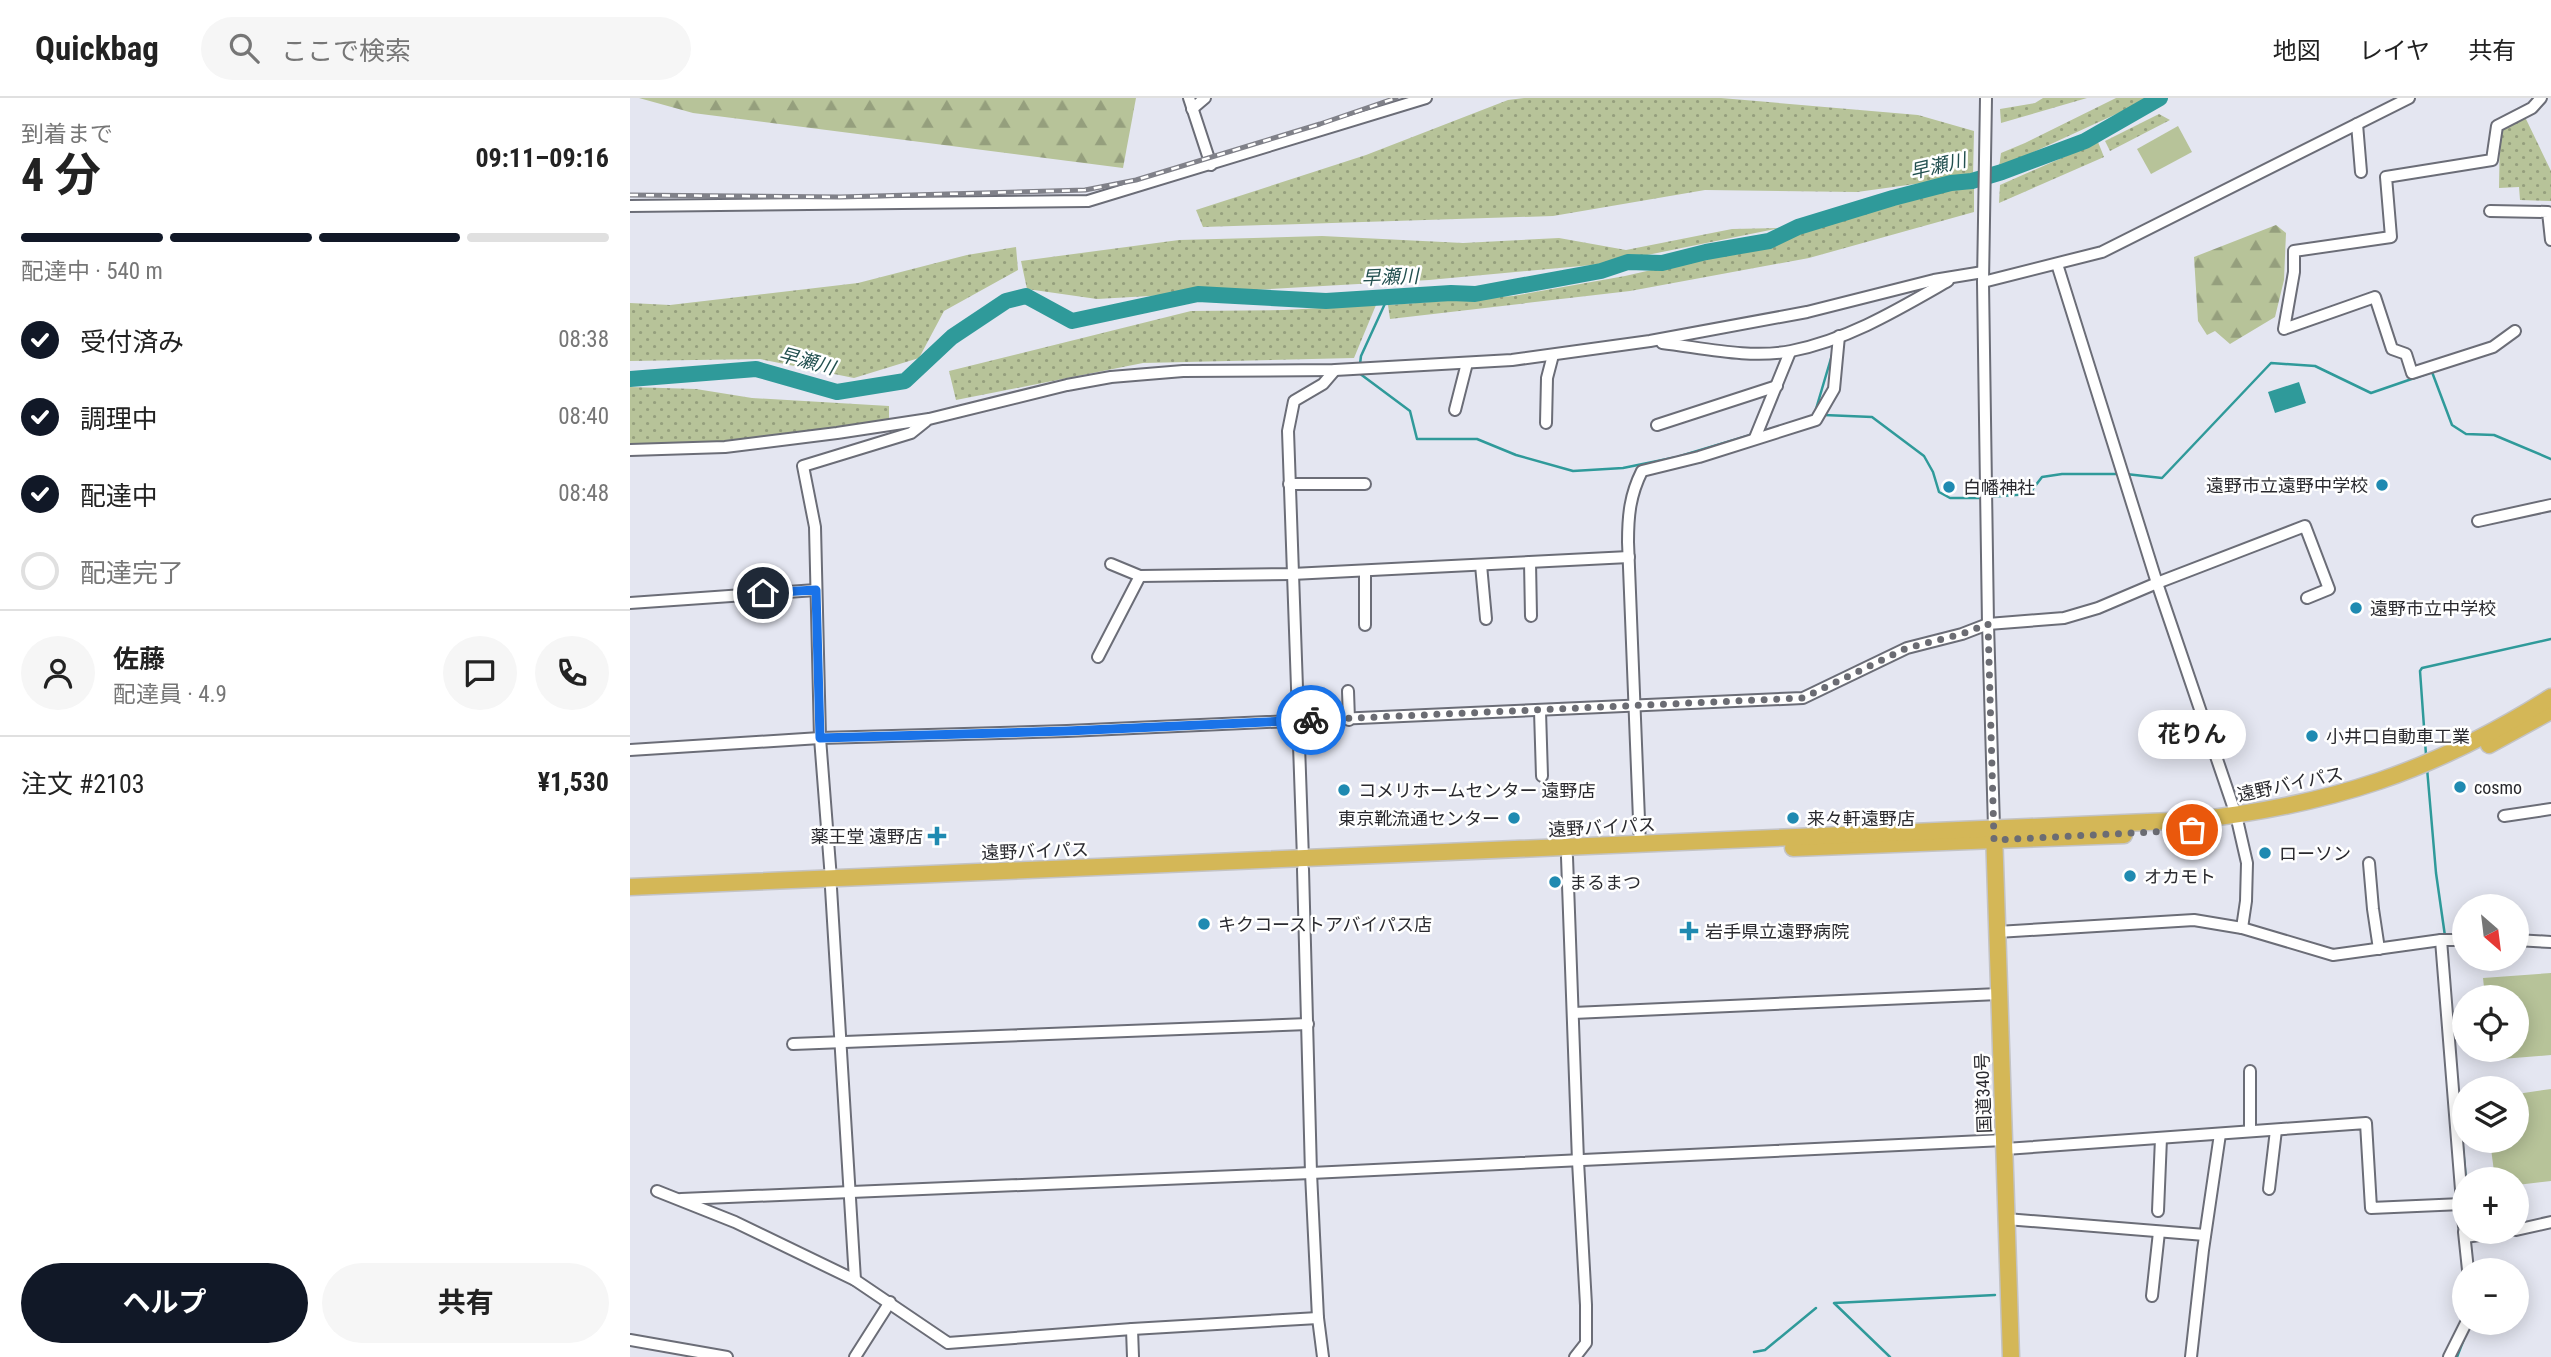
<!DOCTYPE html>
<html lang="ja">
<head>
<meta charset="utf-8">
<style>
  :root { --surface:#fff; --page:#f6f6f6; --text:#222; --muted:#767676; --line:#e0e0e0; --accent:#111827 }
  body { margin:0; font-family:"Roboto Condensed","Noto Sans JP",sans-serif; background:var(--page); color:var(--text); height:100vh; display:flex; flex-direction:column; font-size:26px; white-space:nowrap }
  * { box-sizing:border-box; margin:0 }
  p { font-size:23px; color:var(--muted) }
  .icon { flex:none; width:38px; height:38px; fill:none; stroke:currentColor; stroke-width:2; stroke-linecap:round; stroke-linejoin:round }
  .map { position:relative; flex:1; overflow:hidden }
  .panel { display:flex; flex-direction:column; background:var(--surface); width:630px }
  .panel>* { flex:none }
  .needle { width:46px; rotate:152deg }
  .buttons { position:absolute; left:1822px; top:796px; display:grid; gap:14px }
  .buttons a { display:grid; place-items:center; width:77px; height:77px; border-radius:50%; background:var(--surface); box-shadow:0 4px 18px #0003; font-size:35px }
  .pin { position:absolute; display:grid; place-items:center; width:60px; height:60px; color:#fff; margin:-30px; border:4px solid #fff; border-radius:50%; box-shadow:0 2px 7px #0007 }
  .courier { position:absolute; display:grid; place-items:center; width:70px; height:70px; margin:-35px; border:5px solid #1a73e8; border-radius:50%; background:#fff; color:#222; box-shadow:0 2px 9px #0007 }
  .bubble { position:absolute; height:49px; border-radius:24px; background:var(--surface); box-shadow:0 4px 18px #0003; font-size:23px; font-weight:700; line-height:49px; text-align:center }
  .overview em { font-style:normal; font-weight:700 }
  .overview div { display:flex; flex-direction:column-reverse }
  .overview { display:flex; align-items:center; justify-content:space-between; height:119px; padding:0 21px }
  h1 { font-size:46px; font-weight:700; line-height:52px }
  .bar { display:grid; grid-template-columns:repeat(4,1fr); gap:10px 7px; align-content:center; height:84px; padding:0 21px }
  .bar i { height:9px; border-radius:5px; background:var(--line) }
  .bar .active { background:var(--accent) }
  .bar p { grid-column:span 4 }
  .line { display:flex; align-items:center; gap:18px; padding:0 21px; border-top:2px solid var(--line) }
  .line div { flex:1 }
  .round { display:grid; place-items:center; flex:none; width:74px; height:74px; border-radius:37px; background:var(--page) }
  ol { padding:0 21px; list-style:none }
  li { display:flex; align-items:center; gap:21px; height:77px }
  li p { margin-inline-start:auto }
  li .icon { padding:7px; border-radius:50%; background:var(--accent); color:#fff; stroke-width:4 }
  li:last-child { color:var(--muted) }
  li i { width:38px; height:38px; border:4px solid var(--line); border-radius:50% }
  .cta { display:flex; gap:14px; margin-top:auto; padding:14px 21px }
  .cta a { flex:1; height:80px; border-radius:42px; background:var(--accent); color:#fff; font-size:28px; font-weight:700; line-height:80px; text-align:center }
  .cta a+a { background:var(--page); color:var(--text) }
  header { display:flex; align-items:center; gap:42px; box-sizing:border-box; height:98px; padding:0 35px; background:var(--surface); border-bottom:2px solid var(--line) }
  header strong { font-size:33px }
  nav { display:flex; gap:38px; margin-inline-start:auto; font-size:24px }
  .search { width:490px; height:63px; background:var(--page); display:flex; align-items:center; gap:18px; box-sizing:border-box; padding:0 24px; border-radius:38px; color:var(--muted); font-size:26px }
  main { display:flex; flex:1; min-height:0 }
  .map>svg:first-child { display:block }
  .green { fill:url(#green-dots) }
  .forest { fill:url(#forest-firs) }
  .pitch { fill:#b7c399 }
  .water { fill:#2f9a9a }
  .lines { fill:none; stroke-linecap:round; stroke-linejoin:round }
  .stream { stroke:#2f9a9a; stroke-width:2.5 }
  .river { stroke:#2f9a9a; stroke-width:16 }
  .minor-casing { stroke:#6b6d77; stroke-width:14 }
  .highway-casing { stroke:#c3c3c5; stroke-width:19 }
  .minor { stroke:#fff; stroke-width:10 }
  .highway { stroke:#d4b757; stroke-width:16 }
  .rail-casing { stroke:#808189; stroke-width:5 }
  .rail { stroke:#fff; stroke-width:2.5; stroke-dasharray:8; stroke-linecap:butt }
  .done { stroke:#6b6c73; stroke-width:7; stroke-dasharray:0 12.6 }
  .route { stroke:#1a73e8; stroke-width:9 }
  .poi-dot { fill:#1f8ab1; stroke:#fff; stroke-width:2.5 }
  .labels { text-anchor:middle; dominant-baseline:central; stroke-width:5; stroke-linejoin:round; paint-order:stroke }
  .poi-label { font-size:18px; fill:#2a2a2f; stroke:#fff; text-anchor:start }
  .street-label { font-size:18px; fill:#2a2a2f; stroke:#fff }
  .water-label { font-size:19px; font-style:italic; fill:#235050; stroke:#fff }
</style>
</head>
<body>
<header>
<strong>Quickbag</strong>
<div class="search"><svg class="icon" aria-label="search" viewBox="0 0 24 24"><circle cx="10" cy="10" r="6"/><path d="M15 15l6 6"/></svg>ここで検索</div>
<nav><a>地図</a><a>レイヤ</a><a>共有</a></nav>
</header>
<main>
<section class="panel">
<div class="overview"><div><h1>4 分</h1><p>到着まで</p></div><em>09:11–09:16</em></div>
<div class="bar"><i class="active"></i><i class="active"></i><i class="active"></i><i></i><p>配達中 · 540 m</p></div>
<ol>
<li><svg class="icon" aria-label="check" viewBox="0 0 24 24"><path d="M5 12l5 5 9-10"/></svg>受付済み<p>08:38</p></li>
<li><svg class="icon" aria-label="check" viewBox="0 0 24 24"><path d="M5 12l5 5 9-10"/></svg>調理中<p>08:40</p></li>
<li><svg class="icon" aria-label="check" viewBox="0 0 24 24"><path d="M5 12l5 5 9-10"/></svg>配達中<p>08:48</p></li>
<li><i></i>配達完了</li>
</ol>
<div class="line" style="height:126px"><a class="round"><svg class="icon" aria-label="person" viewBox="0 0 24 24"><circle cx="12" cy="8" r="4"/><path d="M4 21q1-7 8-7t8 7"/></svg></a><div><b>佐藤</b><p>配達員 · 4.9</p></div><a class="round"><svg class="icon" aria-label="chat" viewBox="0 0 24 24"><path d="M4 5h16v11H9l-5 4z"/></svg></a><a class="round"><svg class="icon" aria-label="phone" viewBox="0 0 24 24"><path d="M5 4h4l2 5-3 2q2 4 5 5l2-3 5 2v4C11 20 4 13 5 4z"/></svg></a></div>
<div class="line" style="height:91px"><div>注文 #2103</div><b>¥1,530</b></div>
<div class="cta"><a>ヘルプ</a><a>共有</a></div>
</section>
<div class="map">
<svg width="1921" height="1259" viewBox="0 0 1921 1259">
  <defs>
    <pattern id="green-dots" width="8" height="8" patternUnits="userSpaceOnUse" patternTransform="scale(1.75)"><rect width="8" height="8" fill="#b7c399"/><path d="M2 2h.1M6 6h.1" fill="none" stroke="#959f7d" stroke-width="1.8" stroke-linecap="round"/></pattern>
    <pattern id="forest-firs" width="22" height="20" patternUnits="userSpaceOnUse" patternTransform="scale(1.75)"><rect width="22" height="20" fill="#b7c399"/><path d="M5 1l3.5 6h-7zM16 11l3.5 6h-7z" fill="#959f7d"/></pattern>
  </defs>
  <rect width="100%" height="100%" fill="#e4e6f1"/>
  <g class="green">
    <polygon points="894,0 1091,0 1288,17 1344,33 1343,78 1227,94 1075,92 923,118 573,129 566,112 736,57 878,2"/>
    <polygon points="1413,0 1457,0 1371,25 1370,11 1405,5"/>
    <polygon points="1486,0 1521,0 1369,70 1371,55 1395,45"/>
    <polygon points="1529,16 1540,22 1480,53 1475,43"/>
    <polygon points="1895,19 1921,73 1921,103 1890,102 1889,89 1869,90 1870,32"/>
    <polygon points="1468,44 1474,59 1369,105 1370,87"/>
    <polygon points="1344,85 1344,114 1179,160 1000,193 760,221 758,207 883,198 995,178 1140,145 1263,104"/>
    <polygon points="1150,130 973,166 799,182 467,201 397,191 391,163 549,142 692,138 833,145 929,140 996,152 1102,131"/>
    <polygon points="386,149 388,172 314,213 289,260 224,280 130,261 0,263 0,205 40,207 228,185 337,157"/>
    <polygon points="746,207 724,260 513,265 326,302 319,273 561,213 654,212"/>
    <polygon points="0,289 66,291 122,300 259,308 259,324 102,344 0,347"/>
  </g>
  <g class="forest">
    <polygon points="9,0 506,0 493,70 63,15"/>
    <polygon points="1646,127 1656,135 1654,182 1645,219 1600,246 1585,233 1577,237 1568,223 1564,159"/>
  </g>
  <g class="pitch">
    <polygon points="1548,28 1562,54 1521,76 1507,51"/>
    <polygon points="1921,875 1921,957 1859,962 1859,952 1886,952 1886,900 1855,899 1853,880"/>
    <polygon points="1921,991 1921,1083 1887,1087 1886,1082 1865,1081 1860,1043 1886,1043 1887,996"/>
  </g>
  <polygon class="water" points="1669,284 1676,305 1645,315 1638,294"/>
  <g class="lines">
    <g class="stream">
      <polyline points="730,266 731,258 758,199"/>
      <polyline points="729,273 729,275 780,313 787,341 847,341 886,357 943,373 993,370 1047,359 1124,336"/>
      <polyline points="1186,311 1202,257"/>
      <polyline points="1194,317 1242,319 1294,358 1303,374 1309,394 1320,400 1351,400"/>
      <polyline points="1133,333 1174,321"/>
      <polyline points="1496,376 1532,380 1641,265 1685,268 1741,295 1802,274 1822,327 1836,336 1864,337 1921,361"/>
      <polyline points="1358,399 1399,396 1412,379 1432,376 1490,376"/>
      <polyline points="1796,657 1790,573 1792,570 1921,541"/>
      <polyline points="1797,670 1806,775 1815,838"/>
      <polyline points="1831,1029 1836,1082"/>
      <polyline points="1124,1254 1135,1252 1186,1210"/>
      <polyline points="1260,1259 1204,1205 1365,1197"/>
      <polyline points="1827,1259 1837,1233"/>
    </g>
    <polyline class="river" points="0,281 126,271 207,294 275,283 322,239 376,203 396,198 442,223 568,196 696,203 821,195 845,196 971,173 998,164 1032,165 1076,154 1139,143 1168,129 1263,100 1321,85 1342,83 1372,74 1455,43 1530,0"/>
    <g class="minor-casing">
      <g id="minor">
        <polyline points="559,0 581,67"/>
        <polyline points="1356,0 1353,184 1358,526 1364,729"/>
        <polyline points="562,11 575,0"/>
        <polyline points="1727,26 1731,74"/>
        <polyline points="0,108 458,103 796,0"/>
        <polyline points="1860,113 1918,114 1921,142"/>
        <polyline points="1427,166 1527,485 1606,717 1617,765 1616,803 1612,830"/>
        <polyline points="1353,184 1472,154 1779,0"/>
        <polyline points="1885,233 1863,249 1782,275 1776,256 1762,251 1745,199 1654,231 1664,174 1664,153 1761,139 1756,79 1862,62 1867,28 1902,10 1911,0"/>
        <path d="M1032,245C1074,250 1120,261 1161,253C1218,242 1269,211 1318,183"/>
        <polyline points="825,312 837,265"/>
        <polyline points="916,325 917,280 923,257"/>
        <polyline points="1027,327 1147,288"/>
        <polyline points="1125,340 1160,254"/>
        <polyline points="0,352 95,349 207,335 299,321 437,287 481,279 553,273 705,272 882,262 1020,243 1177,214 1304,182 1353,174"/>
        <polyline points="659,386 735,386"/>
        <polyline points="1848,423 1921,407"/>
        <polyline points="900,464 901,518"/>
        <polyline points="481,466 510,478"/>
        <polyline points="851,467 856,521"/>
        <polyline points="735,473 735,527"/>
        <polyline points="0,505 186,492"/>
        <polyline points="468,559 510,478 662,476 999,459"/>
        <polyline points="718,593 719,622"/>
        <polyline points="910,613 912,678"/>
        <polyline points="0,652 190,640 437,633 1173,600 1277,550 1332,536 1358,526 1434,520 1468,510 1527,485 1675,428 1699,491 1677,500"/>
        <polyline points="1874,718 1921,711"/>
        <path d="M1010,747L998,444C998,417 1000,397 1012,373L1069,359L1186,322L1204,291L1209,238"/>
        <polyline points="937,759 948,1063 956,1207 956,1245 945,1259"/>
        <polyline points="673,761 658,333 664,303 693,286 705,272"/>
        <polyline points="1739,765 1743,811 1749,851"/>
        <polyline points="673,771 681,1075 688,1220 693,1259"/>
        <polyline points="201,781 190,640 185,429 173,368 281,335 296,323"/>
        <polyline points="201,790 225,1182"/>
        <polyline points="1367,834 1564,822 1612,830 1703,857 1811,842 1834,842"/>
        <polyline points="1811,842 1834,1129"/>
        <polyline points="1886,842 1921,844"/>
        <polyline points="943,915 1369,896"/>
        <polyline points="163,946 678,926"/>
        <polyline points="1620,1033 1620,973"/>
        <polyline points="1375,1051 1736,1025 1741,1110 1832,1106"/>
        <polyline points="1639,1091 1646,1032"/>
        <polyline points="27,1093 105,1124 225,1182 318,1245 502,1231 688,1220"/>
        <polyline points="51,1101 681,1075 1374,1042"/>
        <polyline points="1528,1113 1531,1040"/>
        <polyline points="1376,1121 1575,1137"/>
        <polyline points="1886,1132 1921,1124"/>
        <polyline points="1834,1134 1838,1172"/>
        <polyline points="1835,1139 1871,1134"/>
        <polyline points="1522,1198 1529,1134"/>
        <polyline points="502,1231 503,1259"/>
        <polyline points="0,1242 97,1259"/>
        <polyline points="225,1259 260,1204"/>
        <polyline points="1561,1259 1573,1152 1590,1036"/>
        <polyline points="1819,1259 1836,1225"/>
      </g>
    </g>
    <g class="highway-casing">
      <g id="highway">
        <polyline points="1859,647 1921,613"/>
        <polyline points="1364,733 1381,1259"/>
        <polyline points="1163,750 1494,737"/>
        <path d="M0,789L1564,722C1701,707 1804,673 1921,599"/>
      </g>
    </g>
    <use href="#minor" class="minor"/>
    <use href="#highway" class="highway"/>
    <g class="rail-casing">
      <polyline id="rail" points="0,97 210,99 455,92 506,82 690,26 766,0"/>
    </g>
    <use href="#rail" class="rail"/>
  </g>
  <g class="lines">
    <polyline class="done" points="681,622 1173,600 1277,550 1332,536 1358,526 1364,742 1562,732"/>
    <polyline class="route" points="133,495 186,492 190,640 437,633 681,622"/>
  </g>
  <g class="poi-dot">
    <circle cx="1752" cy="387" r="7"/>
    <circle cx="1319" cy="389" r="7"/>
    <circle cx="1726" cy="510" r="7"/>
    <circle cx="1682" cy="638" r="7"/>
    <circle cx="1830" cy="689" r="7"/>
    <circle cx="714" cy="692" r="7"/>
    <circle cx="884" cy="720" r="7"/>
    <circle cx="1163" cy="720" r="7"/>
    <path d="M303.5 727.5h7v7h7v7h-7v7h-7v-7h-7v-7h7z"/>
    <circle cx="1635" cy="755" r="7"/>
    <circle cx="1500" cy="778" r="7"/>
    <circle cx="925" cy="784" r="7"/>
    <circle cx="574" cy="826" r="7"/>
    <path d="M1055.5 822.5h7v7h7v7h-7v7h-7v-7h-7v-7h7z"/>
  </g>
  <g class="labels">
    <g class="poi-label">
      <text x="1738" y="387" text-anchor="end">遠野市立遠野中学校</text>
      <text x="1333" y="389">白幡神社</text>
      <text x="1740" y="510">遠野市立中学校</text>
      <text x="1696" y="638">小井口自動車工業</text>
      <text x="1844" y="689">cosmo</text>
      <text x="728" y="692">コメリホームセンター 遠野店</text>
      <text x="870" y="720" text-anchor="end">東京靴流通センター</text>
      <text x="1177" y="720">来々軒遠野店</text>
      <text x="293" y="738" text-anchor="end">薬王堂 遠野店</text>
      <text x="1649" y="755">ローソン</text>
      <text x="1514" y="778">オカモト</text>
      <text x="939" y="784">まるまつ</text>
      <text x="588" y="826">キクコーストアバイパス店</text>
      <text x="1075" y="833">岩手県立遠野病院</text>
    </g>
    <g class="street-label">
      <text transform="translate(1660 686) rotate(-12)">遠野バイパス</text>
      <text transform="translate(972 729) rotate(-3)">遠野バイパス</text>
      <text transform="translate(405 753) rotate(-2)">遠野バイパス</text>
      <text transform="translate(1353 995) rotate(-92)">国道340号</text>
    </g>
    <g class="water-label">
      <text transform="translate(1308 68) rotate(-13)">早瀬川</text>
      <text transform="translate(760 179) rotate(-2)">早瀬川</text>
      <text transform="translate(177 263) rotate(15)">早瀬川</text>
    </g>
  </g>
</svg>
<div class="buttons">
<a><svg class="needle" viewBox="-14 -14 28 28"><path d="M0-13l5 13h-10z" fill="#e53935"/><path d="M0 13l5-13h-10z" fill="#767676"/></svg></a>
<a><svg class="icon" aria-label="locate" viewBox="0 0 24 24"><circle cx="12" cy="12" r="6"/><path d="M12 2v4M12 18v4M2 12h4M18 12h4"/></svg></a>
<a><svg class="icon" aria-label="layers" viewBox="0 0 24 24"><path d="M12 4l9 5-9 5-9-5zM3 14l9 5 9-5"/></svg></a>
<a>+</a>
<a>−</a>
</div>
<div class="pin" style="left:1562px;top:732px;background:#ea580c"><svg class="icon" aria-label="bag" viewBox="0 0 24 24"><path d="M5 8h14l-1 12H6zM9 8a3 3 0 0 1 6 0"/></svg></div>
<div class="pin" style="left:133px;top:495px;background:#1f2937"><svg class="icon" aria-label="home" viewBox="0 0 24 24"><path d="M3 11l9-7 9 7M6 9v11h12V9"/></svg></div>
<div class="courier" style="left:681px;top:622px"><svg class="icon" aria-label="bike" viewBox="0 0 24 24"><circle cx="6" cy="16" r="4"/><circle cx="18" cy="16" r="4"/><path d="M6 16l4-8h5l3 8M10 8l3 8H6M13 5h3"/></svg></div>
<div class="bubble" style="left:1508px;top:612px;width:108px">花りん</div>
</div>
</main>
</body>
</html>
